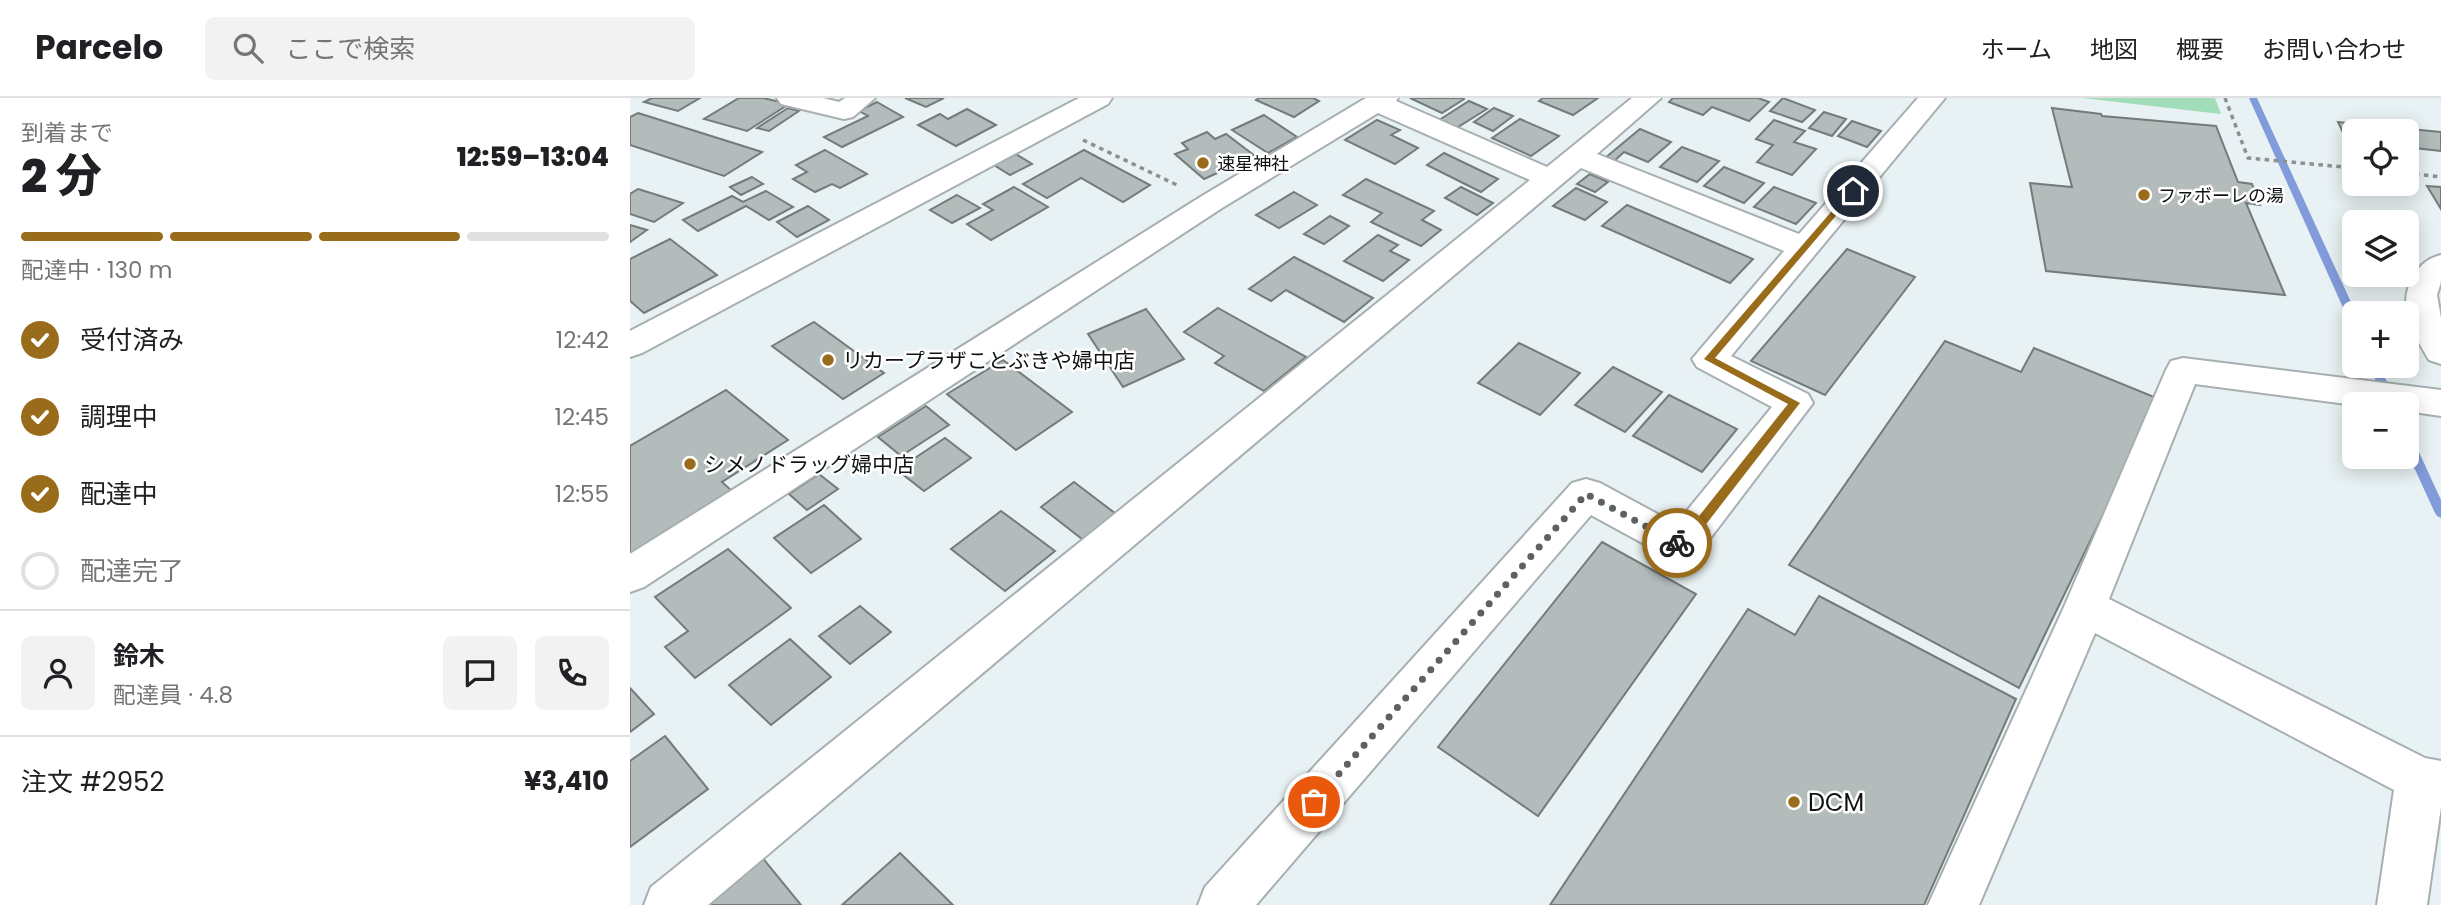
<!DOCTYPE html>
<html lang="ja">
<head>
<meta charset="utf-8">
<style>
  :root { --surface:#fff; --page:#f2f2f2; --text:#202124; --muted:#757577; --line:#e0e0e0; --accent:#996c1c }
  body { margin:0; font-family:Poppins,"Noto Sans JP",sans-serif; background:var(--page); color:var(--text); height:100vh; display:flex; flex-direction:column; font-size:26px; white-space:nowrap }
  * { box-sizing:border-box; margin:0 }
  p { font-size:23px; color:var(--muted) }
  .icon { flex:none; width:38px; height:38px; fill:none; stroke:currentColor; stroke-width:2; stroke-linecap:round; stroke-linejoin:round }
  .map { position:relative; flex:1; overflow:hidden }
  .sheet { display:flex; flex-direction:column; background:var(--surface); width:630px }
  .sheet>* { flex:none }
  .controls { position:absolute; left:1712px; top:21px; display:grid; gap:14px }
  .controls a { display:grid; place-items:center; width:77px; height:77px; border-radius:10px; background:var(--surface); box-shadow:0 4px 18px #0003; font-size:35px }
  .pin { position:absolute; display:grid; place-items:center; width:60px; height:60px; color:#fff; margin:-30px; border:4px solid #fff; border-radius:50%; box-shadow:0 2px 7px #0007 }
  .courier { position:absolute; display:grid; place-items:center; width:70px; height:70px; margin:-35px; border:5px solid #996c1c; border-radius:50%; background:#fff; color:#222; box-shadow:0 2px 9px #0007 }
  .head em { font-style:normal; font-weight:800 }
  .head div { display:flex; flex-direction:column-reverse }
  .head { display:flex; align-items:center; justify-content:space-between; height:119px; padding:0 21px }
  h1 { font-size:46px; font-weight:800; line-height:52px }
  .bar { display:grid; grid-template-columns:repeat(4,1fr); gap:10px 7px; align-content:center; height:84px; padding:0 21px }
  .bar i { height:9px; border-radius:5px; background:var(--line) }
  .bar .on { background:var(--accent) }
  .bar p { grid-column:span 4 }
  .line { display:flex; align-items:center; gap:18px; padding:0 21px; border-top:2px solid var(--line) }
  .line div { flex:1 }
  .round { display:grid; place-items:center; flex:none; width:74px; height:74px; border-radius:10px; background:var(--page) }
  ol { padding:0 21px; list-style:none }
  li { display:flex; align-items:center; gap:21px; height:77px }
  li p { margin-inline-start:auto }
  li .icon { padding:7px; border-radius:50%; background:var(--accent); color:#fff; stroke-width:4 }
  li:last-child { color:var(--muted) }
  li i { width:38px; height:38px; border:4px solid var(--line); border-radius:50% }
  header { display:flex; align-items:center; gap:42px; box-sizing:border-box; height:98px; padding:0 35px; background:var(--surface); border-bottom:2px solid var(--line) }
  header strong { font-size:33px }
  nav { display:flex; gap:38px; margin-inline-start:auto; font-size:24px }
  .search { width:490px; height:63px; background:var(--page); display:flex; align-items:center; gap:18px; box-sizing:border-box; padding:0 24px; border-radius:10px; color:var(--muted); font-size:26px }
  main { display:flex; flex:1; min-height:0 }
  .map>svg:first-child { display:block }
  .green { fill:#a1ddb9 }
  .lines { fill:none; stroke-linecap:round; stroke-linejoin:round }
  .stream { fill:#829cdb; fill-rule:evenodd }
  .building { fill:#b3bcbb; stroke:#747c7b; stroke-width:2 }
  .minor-casing { stroke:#a7afb1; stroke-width:4 }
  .path { stroke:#8b9193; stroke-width:3.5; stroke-dasharray:4.5 4.5; stroke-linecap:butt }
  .minor { fill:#fff; fill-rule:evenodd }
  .route { fill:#996c1c }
  .done { stroke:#5c6162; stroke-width:7; stroke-dasharray:0 12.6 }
  .poi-dot { fill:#996c1c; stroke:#fff; stroke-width:2.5 }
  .labels { text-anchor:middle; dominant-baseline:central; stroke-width:5; stroke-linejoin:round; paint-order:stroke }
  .far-poi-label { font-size:18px; fill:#101314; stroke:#fff; text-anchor:start }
  .poi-label { font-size:21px; fill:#101314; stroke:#fff; text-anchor:start }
  .near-poi-label { font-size:24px; fill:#101314; stroke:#fff; text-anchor:start }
</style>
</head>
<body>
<header>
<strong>Parcelo</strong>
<div class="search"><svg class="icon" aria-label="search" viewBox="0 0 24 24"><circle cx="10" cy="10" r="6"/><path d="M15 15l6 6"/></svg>ここで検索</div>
<nav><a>ホーム</a><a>地図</a><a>概要</a><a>お問い合わせ</a></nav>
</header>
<main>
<section class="sheet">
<div class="head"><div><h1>2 分</h1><p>到着まで</p></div><em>12:59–13:04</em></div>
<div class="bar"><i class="on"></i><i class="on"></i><i class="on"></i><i></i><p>配達中 · 130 m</p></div>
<ol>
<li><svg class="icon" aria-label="check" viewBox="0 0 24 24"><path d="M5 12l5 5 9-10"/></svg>受付済み<p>12:42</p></li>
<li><svg class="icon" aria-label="check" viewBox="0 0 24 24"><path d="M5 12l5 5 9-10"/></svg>調理中<p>12:45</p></li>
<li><svg class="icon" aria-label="check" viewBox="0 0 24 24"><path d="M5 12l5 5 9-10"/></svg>配達中<p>12:55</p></li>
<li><i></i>配達完了</li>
</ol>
<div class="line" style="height:126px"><a class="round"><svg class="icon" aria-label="person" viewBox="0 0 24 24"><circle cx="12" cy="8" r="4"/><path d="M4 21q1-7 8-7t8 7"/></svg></a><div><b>鈴木</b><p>配達員 · 4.8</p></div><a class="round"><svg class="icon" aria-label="chat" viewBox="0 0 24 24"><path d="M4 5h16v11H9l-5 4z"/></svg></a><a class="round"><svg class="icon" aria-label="phone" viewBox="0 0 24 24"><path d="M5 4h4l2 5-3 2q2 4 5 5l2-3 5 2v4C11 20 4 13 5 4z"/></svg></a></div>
<div class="line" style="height:91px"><div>注文 #2952</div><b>¥3,410</b></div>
</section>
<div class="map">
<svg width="1811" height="807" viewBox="0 0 1811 807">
  <rect width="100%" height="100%" fill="#e8f1f3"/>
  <polygon class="green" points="1452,0 1585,0 1591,16"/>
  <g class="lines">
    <g class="stream">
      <polygon points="1619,0 1627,0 1726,215 1724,215 1724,226 1719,223"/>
      <polygon points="1739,268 1749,268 1765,300 1763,303 1755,303"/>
      <polygon points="1776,335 1782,339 1811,402 1811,420 1807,418 1805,415 1776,352"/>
    </g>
  </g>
  <g class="building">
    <polygon points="22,0 70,0 48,13 14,4"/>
    <polygon points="109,0 133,0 159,6 117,33 74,21"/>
    <polygon points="275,0 314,0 296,9"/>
    <polygon points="629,0 683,0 689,3 664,19 626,2"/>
    <polygon points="780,0 833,0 834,1 812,15"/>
    <polygon points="913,0 968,0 943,17 909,3"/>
    <polygon points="1043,0 1128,0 1139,4 1119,23 1082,9 1073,17 1039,4"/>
    <polygon points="1153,0 1185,12 1172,24 1140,13"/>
    <polygon points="839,3 857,11 823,32 806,24"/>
    <polygon points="247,4 273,19 212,49 194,39 238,18 229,13"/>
    <polygon points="158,10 169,13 139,33 127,30"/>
    <polygon points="864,10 883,18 863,33 844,24"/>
    <polygon points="1422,10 1471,16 1472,18 1586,28 1608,84 1622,86 1630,107 1616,105 1655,197 1416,173 1400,85 1442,89"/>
    <polygon points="337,11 366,27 326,48 288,27 310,16 318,21"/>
    <polygon points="1194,14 1216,21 1202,38 1179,30"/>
    <polygon points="8,15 132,54 94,78 0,47 0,19"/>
    <polygon points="634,17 667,39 638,55 602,32"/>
    <polygon points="890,21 929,38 901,58 862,40"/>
    <polygon points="747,22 770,32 761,37 788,50 765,66 715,42"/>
    <polygon points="1144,22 1175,33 1164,44 1186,51 1162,77 1127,64 1143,47 1126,41"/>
    <polygon points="1222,23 1251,33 1237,49 1208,38"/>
    <polygon points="1708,24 1811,34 1811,53 1776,49 1776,33 1724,33 1724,44 1717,43"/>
    <polygon points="1010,31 1041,44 1018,64 994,54 983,64 975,60"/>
    <polygon points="577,34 585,41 596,36 625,58 574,81 545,56 558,51 552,45"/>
    <polygon points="1052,49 1089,63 1067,84 1030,69"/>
    <polygon points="195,52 237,76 210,90 202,86 185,94 163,81 177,74 166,67"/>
    <polygon points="454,52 520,87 493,104 451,80 417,100 393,86"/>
    <polygon points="814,55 868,81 851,94 797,67"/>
    <polygon points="386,56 402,66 380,77 364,67"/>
    <polygon points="1094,69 1134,85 1114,105 1074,88"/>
    <polygon points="960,76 978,84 965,94 947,86"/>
    <polygon points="122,79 133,86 111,97 100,89"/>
    <polygon points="736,81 804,113 792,122 811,132 791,148 741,124 752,115 713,97"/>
    <polygon points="1797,88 1811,89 1811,111"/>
    <polygon points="384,89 418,109 361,142 337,126 363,112 353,106"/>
    <polygon points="831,89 863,105 847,117 815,100"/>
    <polygon points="1144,89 1186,105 1166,126 1124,109"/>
    <polygon points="946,90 977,104 955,122 923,108"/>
    <polygon points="8,91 53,105 24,124 0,116 0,96"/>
    <polygon points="136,93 163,109 139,122 116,108 68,133 53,122 102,98 113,104"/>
    <polygon points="664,94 687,107 649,130 626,117"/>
    <polygon points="327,97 350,110 322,125 300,112"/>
    <polygon points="997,107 1123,161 1100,185 972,128"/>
    <polygon points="178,108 199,122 167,139 147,124"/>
    <polygon points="700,118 719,128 694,146 674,136"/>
    <polygon points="0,127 17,132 0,144"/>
    <polygon points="748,137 768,147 760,153 779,162 753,183 714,163"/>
    <polygon points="40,141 87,177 14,215 0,203 0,161"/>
    <polygon points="1217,151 1285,179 1195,297 1121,263"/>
    <polygon points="664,159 743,200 714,224 656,192 641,203 619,191"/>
    <polygon points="588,210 676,259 634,293 585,265 594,258 554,234"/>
    <polygon points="516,211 554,261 493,289 458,236"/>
    <polygon points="184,224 254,275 213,301 142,248"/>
    <polygon points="1315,243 1391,274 1404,250 1529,301 1389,590 1159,467"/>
    <polygon points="889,245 950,275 910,317 848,285"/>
    <polygon points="373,262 442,314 386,352 317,296"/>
    <polygon points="983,269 1032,294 995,334 945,307"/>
    <polygon points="96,292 158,342 92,384 103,394 0,461 0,348"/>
    <polygon points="1039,297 1107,331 1072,374 1003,338"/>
    <polygon points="296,308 319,327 271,358 248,339"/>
    <polygon points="315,340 341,360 294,393 267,372"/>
    <polygon points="189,376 208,391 177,412 159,396"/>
    <polygon points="444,384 490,419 457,445 411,409"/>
    <polygon points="194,407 231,441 181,475 144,440"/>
    <polygon points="371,413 425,453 375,493 321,451"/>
    <polygon points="972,444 1066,496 908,718 808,649"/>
    <polygon points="98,451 161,510 65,580 35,549 58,533 25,499"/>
    <polygon points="1189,498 1386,601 1294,807 920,807 1118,511 1165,537"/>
    <polygon points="230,508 261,534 220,566 189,538"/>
    <polygon points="160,541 201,579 141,627 99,587"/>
    <polygon points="0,590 24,616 0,634"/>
    <polygon points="35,638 78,691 0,749 0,663"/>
    <polygon points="270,755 323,807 212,807"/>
    <polygon points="131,758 171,807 71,807"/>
  </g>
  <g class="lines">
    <g class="minor-casing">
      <g id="minor">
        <polygon points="147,0 193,0 209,4 215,0 245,0 223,19 214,21 151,6"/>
        <polygon points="449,0 482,0 478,6 12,255 0,259 0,233"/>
        <polygon points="736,0 768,0 766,3 917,69 1002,0 1031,0 967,56 1169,136 1288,0 1315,0 1101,258 1178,296 1183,305 1066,459 1052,464 1038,459 961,417 626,807 568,807 575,789 942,385 956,381 970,385 1046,426 1142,309 1067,269 1062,261 1154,153 951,70 78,807 14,807 21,789 900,82 748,15 592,110 14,489 0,494 0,456 572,98"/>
        <path d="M1811,157V184L1807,197L1811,220V266L1799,262C1783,235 1765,205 1785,176C1792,165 1799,160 1811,157Z"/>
        <polygon points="1553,260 1811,292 1811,318 1776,313 1776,306 1724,307 1565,286 1479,501 1795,660 1811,663 1811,709 1797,807 1747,807 1764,692 1465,535 1349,807 1298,807 1434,509 1536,272 1541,263"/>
      </g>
    </g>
    <g class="path">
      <polyline points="1595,0 1618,60 1724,70"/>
      <polyline points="453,42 549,88"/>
      <polyline points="1776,75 1811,79"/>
    </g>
    <use href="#minor" class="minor"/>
  </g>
  <polygon class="route" points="1220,92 1227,93 1085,260 1170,305 1056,452 1052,453 1043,449 1043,442 1050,442 1158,306 1074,261"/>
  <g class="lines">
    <polyline class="done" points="684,704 956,396 1047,445"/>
  </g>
  <g class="poi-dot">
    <circle cx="573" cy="65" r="7"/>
    <circle cx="1514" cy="97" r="7"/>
    <circle cx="198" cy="262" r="7"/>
    <circle cx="60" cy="366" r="7"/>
    <circle cx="1164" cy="704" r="7"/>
  </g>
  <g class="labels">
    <g class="far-poi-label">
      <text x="587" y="65">速星神社</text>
      <text x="1528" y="97">ファボーレの湯</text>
    </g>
    <g class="poi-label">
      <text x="212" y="262">リカープラザことぶきや婦中店</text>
      <text x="74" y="366">シメノドラッグ婦中店</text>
    </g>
    <g class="near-poi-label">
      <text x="1178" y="704">DCM</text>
    </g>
  </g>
</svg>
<div class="controls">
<a><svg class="icon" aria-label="locate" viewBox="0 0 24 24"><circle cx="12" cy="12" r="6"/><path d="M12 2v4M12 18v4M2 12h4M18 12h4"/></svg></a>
<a><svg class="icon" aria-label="layers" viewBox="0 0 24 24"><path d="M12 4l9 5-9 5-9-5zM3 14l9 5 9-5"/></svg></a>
<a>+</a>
<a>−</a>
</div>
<div class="pin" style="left:684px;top:704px;background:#ea580c"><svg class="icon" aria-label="bag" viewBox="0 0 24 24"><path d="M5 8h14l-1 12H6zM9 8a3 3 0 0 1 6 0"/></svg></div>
<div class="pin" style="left:1223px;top:93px;background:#1f2937"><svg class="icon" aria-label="home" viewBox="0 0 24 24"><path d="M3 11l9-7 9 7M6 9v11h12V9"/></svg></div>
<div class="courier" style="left:1047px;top:445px"><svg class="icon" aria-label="bike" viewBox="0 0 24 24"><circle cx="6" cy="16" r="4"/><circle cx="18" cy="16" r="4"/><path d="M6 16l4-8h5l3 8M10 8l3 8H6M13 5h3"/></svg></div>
</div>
</main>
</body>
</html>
